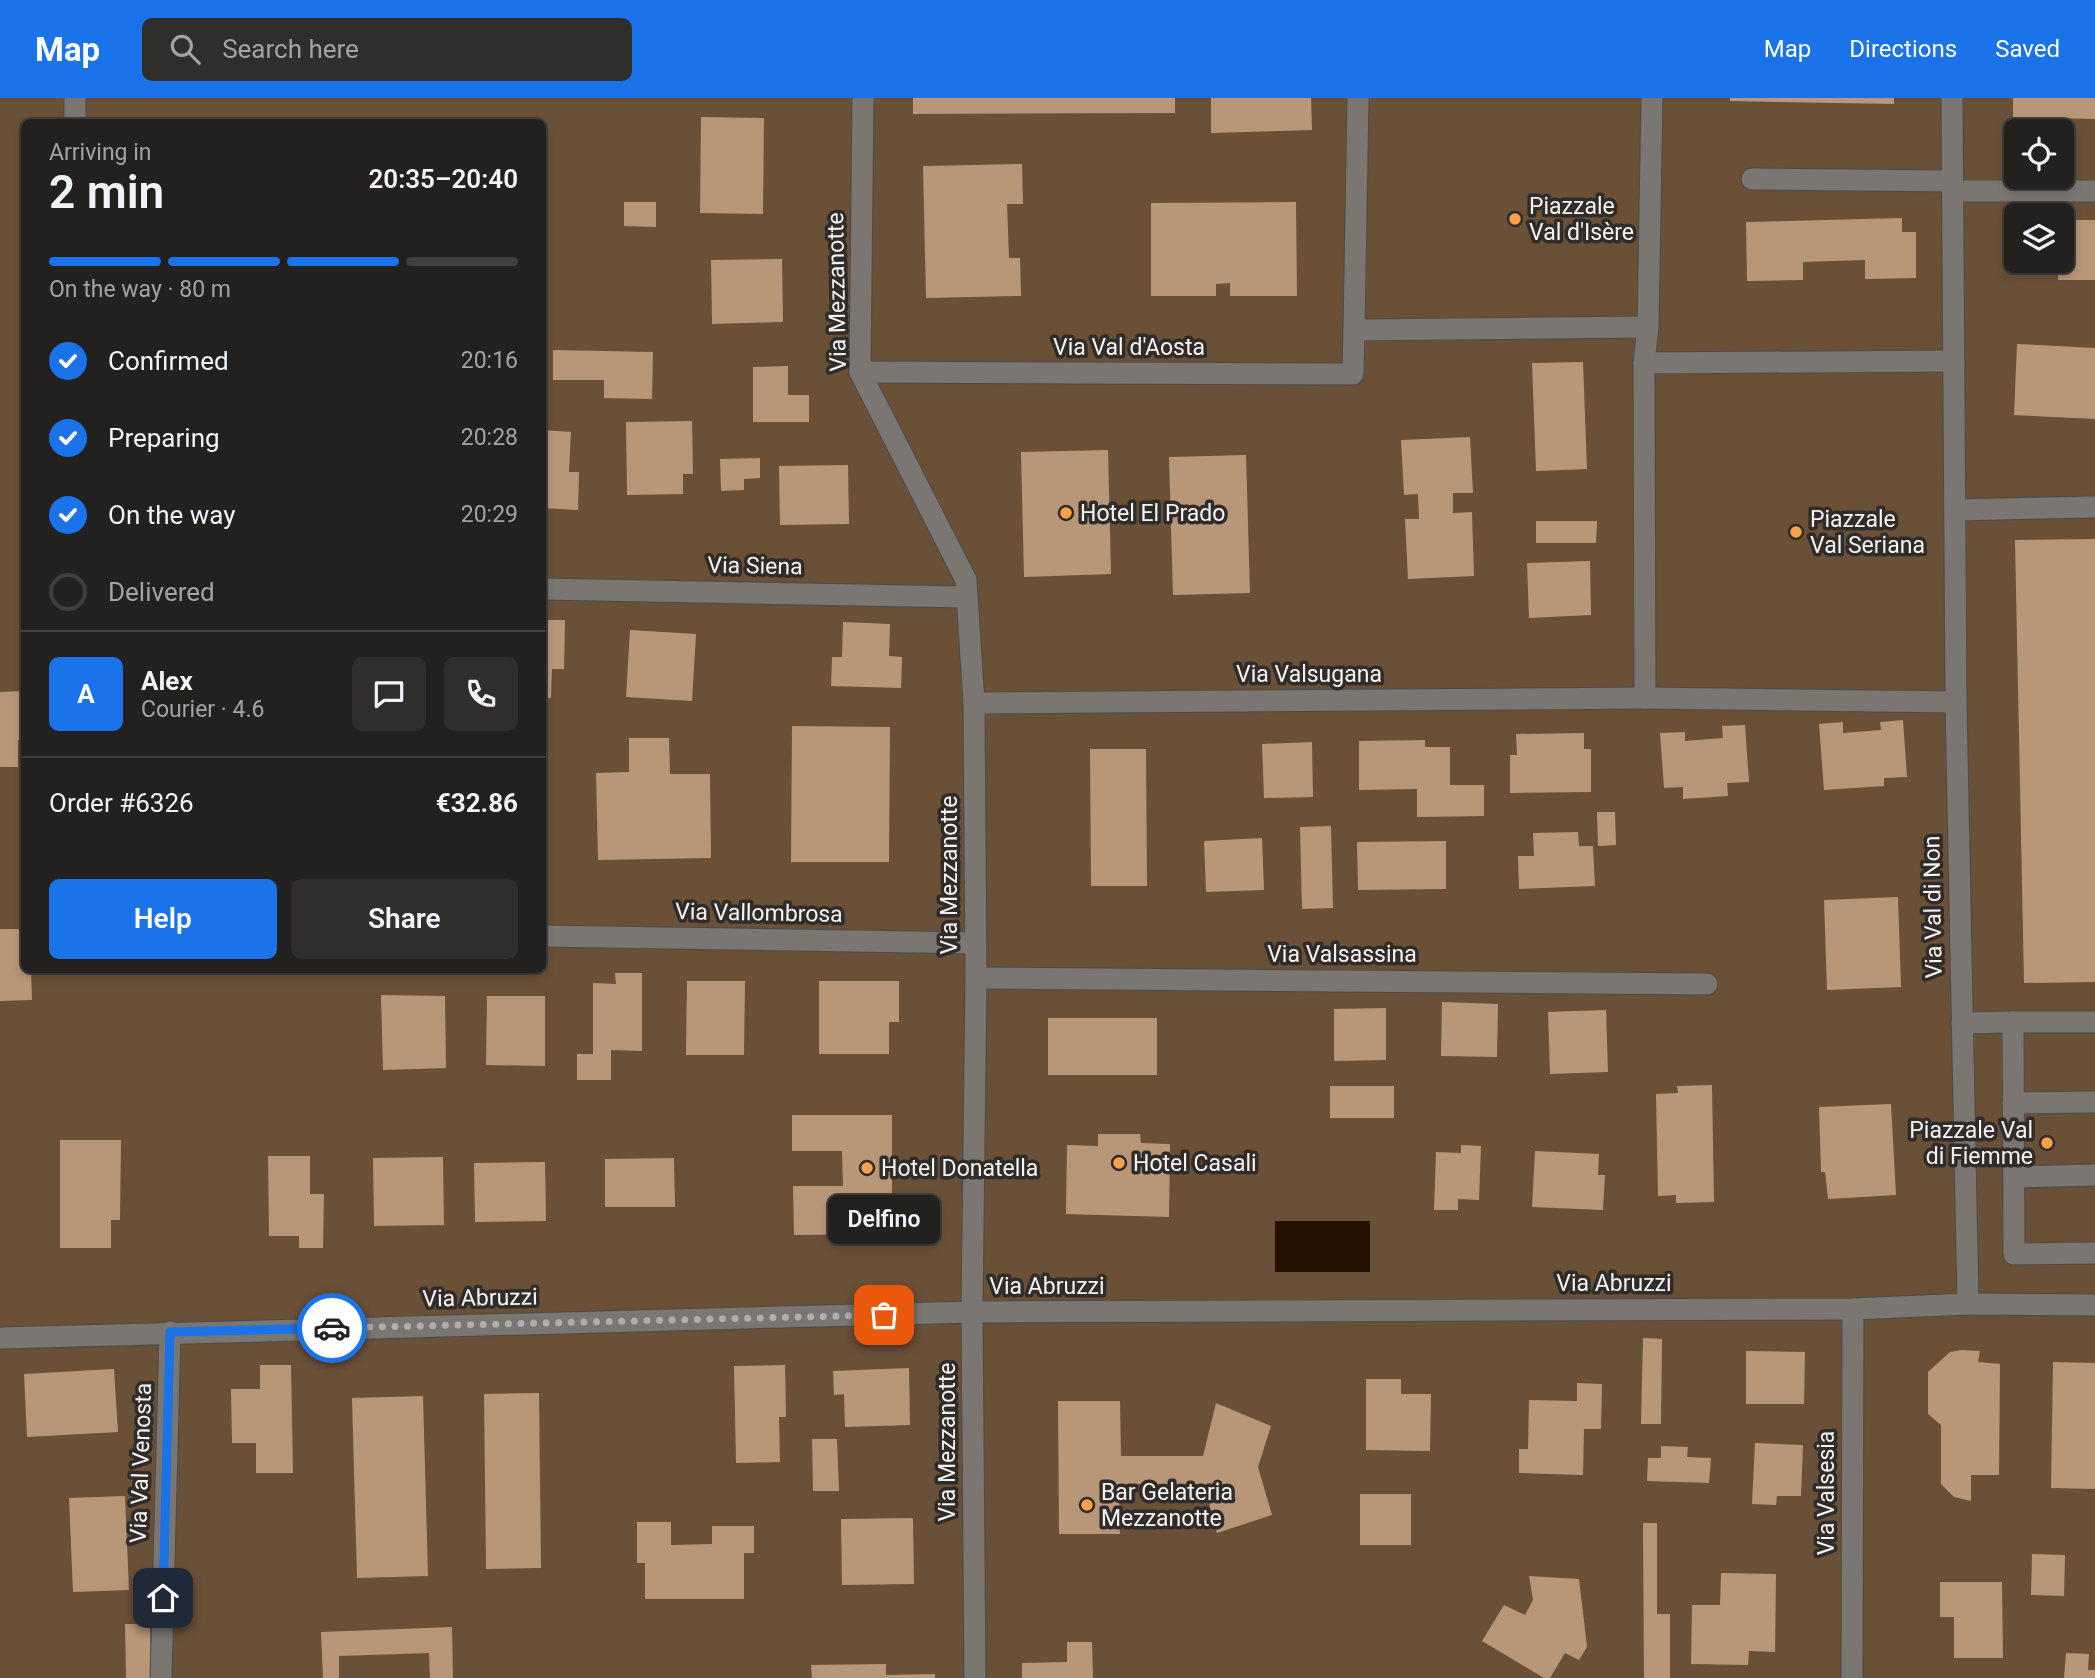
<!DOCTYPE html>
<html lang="en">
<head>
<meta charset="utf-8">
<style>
  :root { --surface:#23211f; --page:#2f2e2c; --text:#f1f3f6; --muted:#a3a3a4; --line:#403e3d; --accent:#1a73e8 }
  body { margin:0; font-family:Roboto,sans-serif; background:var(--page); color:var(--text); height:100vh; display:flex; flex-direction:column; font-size:26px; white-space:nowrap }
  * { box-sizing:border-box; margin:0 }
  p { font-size:23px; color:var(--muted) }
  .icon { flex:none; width:38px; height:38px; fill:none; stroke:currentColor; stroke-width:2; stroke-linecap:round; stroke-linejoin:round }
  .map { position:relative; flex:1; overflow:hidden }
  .side { position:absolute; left:21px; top:21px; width:525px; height:854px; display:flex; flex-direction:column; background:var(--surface); border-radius:10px; box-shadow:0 4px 10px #0003,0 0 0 2px var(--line) }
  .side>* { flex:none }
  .buttons { position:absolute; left:2004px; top:21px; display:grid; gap:14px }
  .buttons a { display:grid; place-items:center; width:70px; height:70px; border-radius:10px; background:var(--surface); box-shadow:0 4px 10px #0003,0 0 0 2px var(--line); font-size:35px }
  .pin { position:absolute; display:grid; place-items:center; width:60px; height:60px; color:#fff; margin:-30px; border-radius:14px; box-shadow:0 4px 10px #0006 }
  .courier { position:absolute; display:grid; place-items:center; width:70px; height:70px; margin:-35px; border:5px solid #1a73e8; border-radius:50%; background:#fff; color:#222; box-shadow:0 2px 9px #0007 }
  .bubble { position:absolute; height:49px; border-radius:10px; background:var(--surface); box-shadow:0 4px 10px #0003,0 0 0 2px var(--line); font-size:23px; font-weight:600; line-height:49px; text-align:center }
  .headline em { font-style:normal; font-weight:600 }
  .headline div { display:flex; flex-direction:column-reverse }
  .headline { display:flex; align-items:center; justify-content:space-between; height:119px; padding:0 28px }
  h1 { font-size:46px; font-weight:600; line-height:52px }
  .bar { display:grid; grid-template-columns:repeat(4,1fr); gap:10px 7px; align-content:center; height:84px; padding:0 28px }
  .bar i { height:9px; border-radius:5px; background:var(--line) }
  .bar .on { background:var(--accent) }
  .bar p { grid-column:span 4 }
  .line { display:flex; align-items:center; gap:18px; padding:0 28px; border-top:2px solid var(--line) }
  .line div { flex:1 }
  .round { display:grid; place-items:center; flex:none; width:74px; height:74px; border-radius:10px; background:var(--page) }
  ol { padding:0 28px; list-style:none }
  li { display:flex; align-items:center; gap:21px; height:77px }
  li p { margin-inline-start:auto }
  li .icon { padding:7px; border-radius:50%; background:var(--accent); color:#fff; stroke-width:4 }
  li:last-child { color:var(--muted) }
  li i { width:38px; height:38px; border:4px solid var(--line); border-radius:50% }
  .primary-button { display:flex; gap:14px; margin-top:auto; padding:14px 28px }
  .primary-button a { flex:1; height:80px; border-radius:10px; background:var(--accent); color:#fff; font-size:28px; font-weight:600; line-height:80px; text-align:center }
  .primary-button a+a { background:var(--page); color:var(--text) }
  header { display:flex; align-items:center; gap:42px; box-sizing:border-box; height:98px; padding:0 35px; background:var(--accent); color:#fff }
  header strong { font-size:33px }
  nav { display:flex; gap:38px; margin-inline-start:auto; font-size:24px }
  .search { width:490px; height:63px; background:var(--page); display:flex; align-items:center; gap:18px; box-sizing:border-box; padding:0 24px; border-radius:10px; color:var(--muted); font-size:26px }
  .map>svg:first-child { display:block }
  .green { fill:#6b5038; fill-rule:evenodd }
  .water { fill:#241000 }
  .building { fill:#b89678 }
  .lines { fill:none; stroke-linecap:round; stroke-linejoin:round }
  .minor-casing { stroke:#4d4a47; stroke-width:23 }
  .minor { stroke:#7a7672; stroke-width:21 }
  .done { stroke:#b0aeac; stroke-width:7; stroke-dasharray:0 12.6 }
  .route { stroke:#1a73e8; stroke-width:9 }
  .poi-dot { fill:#f7a14a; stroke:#2f2c29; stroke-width:2.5 }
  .labels { text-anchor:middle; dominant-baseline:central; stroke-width:7; stroke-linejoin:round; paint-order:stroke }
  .poi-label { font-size:23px; fill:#f6f4f2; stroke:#2f2c29; text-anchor:start }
  .street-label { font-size:23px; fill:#f6f4f2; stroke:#2f2c29 }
</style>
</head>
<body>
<header>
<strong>Map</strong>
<div class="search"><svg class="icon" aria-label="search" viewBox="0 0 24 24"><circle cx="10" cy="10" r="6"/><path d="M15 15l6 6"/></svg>Search here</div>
<nav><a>Map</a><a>Directions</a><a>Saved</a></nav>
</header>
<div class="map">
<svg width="2095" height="1580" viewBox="0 0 2095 1580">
  <rect width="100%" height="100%" fill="#2f2c29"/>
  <path class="green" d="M0,0H2095V1580H0ZM24,24H542V872H24ZM2016,33H2062V79H2016ZM2016,117H2062V163H2016Z"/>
  <rect class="water" x="1275" y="1123" width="95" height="51"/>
  <g class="building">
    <polygon points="913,0 1175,0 1175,15 913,16"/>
    <polygon points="1211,0 1311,0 1312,32 1211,35"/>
    <polygon points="1730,0 1894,0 1894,6 1730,3"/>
    <polygon points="2013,0 2095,0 2095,21 2013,19"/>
    <polygon points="701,19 764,20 763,116 700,115"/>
    <polygon points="1022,66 1023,106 1007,106 1009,160 1020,160 1021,198 926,200 923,68"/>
    <polygon points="624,104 656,104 656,129 624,128"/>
    <polygon points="1296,104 1297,198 1230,198 1230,185 1216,186 1216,198 1151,198 1151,105"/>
    <polygon points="1902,120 1902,134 1916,134 1916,180 1865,181 1865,162 1803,164 1803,182 1747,183 1746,124"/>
    <polygon points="2062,122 2095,122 2095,182 2058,182 2058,163 2062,163"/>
    <polygon points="782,161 783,224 712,226 711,162"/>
    <polygon points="2017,246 2095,250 2095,321 2014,317"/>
    <polygon points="553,252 653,254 652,301 604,300 604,282 553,282"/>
    <polygon points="1583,264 1587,371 1536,373 1532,265"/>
    <polygon points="788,268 788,297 809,297 809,324 753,324 753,269"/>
    <polygon points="692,323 693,376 683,376 683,396 627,397 626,324"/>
    <polygon points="542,332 571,334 569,374 579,374 578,412 542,410"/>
    <polygon points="1470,339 1473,395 1453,395 1453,415 1472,414 1474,478 1408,481 1405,421 1419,421 1418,396 1404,397 1401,342"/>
    <polygon points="1108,352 1111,476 1024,479 1021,354"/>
    <polygon points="1246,357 1250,495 1173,497 1169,359"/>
    <polygon points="760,360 760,380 744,381 744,392 721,393 720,361"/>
    <polygon points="848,367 849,426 780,427 779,368"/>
    <polygon points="1536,423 1597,423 1596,445 1536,445"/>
    <polygon points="2095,441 2095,884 2024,885 2015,442"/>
    <polygon points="1590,463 1591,517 1529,520 1527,465"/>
    <polygon points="542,522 565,522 564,571 552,571 551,600 542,600"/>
    <polygon points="843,524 890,526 889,558 902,559 901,590 831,588 832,559 842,559"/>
    <polygon points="630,532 696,536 692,603 626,599"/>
    <polygon points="24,593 24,641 18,642 18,669 0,669 0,594"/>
    <polygon points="1903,622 1907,679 1884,680 1884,688 1824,692 1819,626 1843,624 1843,635 1881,632 1880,624"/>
    <polygon points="1745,627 1749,684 1727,685 1728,698 1683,701 1683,689 1664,690 1660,635 1685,634 1685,643 1723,640 1722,628"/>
    <polygon points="792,628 890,629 889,764 791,764"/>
    <polygon points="1584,635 1584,651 1591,651 1591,694 1510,695 1510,657 1517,657 1516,636"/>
    <polygon points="629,640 669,640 670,676 710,676 711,760 598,762 596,675 629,674"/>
    <polygon points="1425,642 1425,649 1450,649 1450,687 1484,687 1484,718 1417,719 1417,691 1359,692 1359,643"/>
    <polygon points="1312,644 1313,699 1264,700 1262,646"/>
    <polygon points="1090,651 1146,651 1147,788 1091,788"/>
    <polygon points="1597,714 1615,714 1616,747 1598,748"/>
    <polygon points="1331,728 1333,810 1302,811 1300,729"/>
    <polygon points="1578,734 1579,748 1593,748 1595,788 1519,791 1518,758 1534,758 1533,735"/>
    <polygon points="542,738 545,738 547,771 542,771"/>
    <polygon points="1262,740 1264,792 1206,794 1204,743"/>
    <polygon points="1446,743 1446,791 1358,792 1357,744"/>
    <polygon points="1898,799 1901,889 1827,892 1824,802"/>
    <polygon points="0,831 21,831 21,859 24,859 24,872 31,872 32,902 0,903"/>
    <polygon points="615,875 642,875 642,953 611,952 611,982 577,982 577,956 593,956 593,885 616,886"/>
    <polygon points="687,883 745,883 744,957 686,957"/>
    <polygon points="819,883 899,883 899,924 889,924 889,956 819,956"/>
    <polygon points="381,897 445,898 446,970 383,972"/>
    <polygon points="487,898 545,898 545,968 486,967"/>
    <polygon points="1442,904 1498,906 1497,959 1441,958"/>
    <polygon points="1386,910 1386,962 1334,963 1334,911"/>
    <polygon points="1606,912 1608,974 1550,976 1548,914"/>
    <rect x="1048" y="920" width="109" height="57"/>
    <polygon points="1712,987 1714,1104 1676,1105 1676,1097 1658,1098 1656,996 1678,995 1677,988"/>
    <rect x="1330" y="988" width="64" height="32"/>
    <polygon points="1891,1006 1896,1097 1828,1101 1825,1074 1821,1074 1819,1009"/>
    <polygon points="792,1017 892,1017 892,1136 794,1137 793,1088 843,1088 842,1053 792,1053"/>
    <polygon points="1098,1036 1140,1036 1141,1045 1170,1046 1169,1119 1066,1116 1067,1047 1098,1048"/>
    <polygon points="60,1042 121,1042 120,1122 111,1122 111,1150 60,1150"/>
    <polygon points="1461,1047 1481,1048 1479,1102 1458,1101 1458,1112 1434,1112 1436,1054 1461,1055"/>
    <polygon points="1535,1053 1599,1056 1598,1077 1605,1077 1603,1112 1532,1109"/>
    <polygon points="268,1058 310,1058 310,1096 324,1096 323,1150 299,1150 299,1138 269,1138"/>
    <polygon points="443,1059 444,1127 374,1128 373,1060"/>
    <polygon points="674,1060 675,1109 605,1109 605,1061"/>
    <polygon points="545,1064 546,1123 475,1124 474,1065"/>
    <polygon points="1643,1240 1662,1241 1661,1326 1641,1326"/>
    <polygon points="1962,1252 1980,1253 1978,1264 2000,1266 1999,1377 1971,1377 1971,1403 1954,1399 1941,1386 1941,1327 1928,1316 1928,1274 1950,1254"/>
    <polygon points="1746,1253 1805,1254 1804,1306 1746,1306"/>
    <polygon points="2053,1264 2095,1265 2095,1391 2051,1390"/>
    <polygon points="260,1267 291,1267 293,1375 256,1375 256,1345 232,1345 231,1291 260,1291"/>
    <polygon points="785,1267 786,1319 779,1319 780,1364 736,1365 734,1268"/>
    <polygon points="909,1270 910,1327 845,1329 844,1296 834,1297 833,1273"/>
    <polygon points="114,1271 118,1334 27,1339 24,1276"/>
    <polygon points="1366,1281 1401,1281 1401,1296 1431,1296 1430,1353 1366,1352"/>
    <polygon points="1577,1285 1602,1286 1601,1331 1584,1331 1583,1377 1519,1375 1519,1351 1528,1351 1529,1302 1577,1303"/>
    <polygon points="539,1295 541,1470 486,1471 484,1296"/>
    <polygon points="423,1298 428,1478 357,1480 352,1300"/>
    <polygon points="1058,1303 1120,1303 1121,1358 1203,1358 1216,1305 1271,1328 1258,1369 1272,1417 1217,1435 1204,1386 1119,1386 1120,1436 1059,1436"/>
    <polygon points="812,1341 837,1341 839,1393 813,1393"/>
    <polygon points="1755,1345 1803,1347 1801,1398 1777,1398 1776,1407 1752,1406"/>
    <polygon points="1661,1348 1688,1349 1687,1359 1711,1360 1709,1385 1647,1383 1648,1360 1661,1360"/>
    <rect x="1360" y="1396" width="51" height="51"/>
    <polygon points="125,1398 129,1492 73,1494 69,1400"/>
    <polygon points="913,1420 914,1486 842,1487 841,1421"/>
    <polygon points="637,1424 671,1424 671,1447 712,1446 712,1428 754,1428 754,1455 744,1455 744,1501 645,1501 645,1465 637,1465"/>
    <polygon points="1643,1425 1657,1425 1657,1516 1670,1516 1670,1580 1644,1580"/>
    <polygon points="2032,1456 2065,1457 2064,1498 2031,1497"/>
    <polygon points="1721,1475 1776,1476 1775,1554 1749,1553 1748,1567 1691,1566 1692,1507 1720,1507"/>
    <polygon points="1529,1478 1579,1481 1587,1549 1579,1562 1565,1555 1550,1580 1544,1580 1482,1543 1504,1507 1525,1517 1533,1502"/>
    <polygon points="1940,1484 2002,1484 2003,1560 1954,1560 1954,1519 1940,1519"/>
    <polygon points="125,1526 150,1526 151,1580 126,1580"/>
    <polygon points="452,1529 453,1580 430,1580 429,1555 339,1558 339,1580 323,1580 321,1534"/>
    <polygon points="1067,1544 1092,1544 1093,1580 1022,1580 1022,1565 1067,1564"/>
    <polygon points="2066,1555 2089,1556 2088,1572 2095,1572 2095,1580 2064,1580"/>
    <polygon points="886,1566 886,1577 935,1576 935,1580 812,1580 811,1567"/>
  </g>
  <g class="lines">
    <g class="minor-casing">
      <g id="minor">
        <polyline points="863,0 860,274 966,482 974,605 976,880 972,1214 975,1580"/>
        <polyline points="1358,0 1354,232 1648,229"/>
        <polyline points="1952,0 1956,604 1968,1206"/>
        <polyline points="75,24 75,0"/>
        <polyline points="1752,81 1952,83"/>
        <polyline points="1952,93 2095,93"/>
        <polyline points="1644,265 1954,263"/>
        <polyline points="860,274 1353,276 1354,232"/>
        <polyline points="1955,412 2095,409"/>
        <polyline points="542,491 966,499"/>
        <polyline points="1645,600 1644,265 1648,229 1652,0"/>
        <polyline points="974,605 1645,600 1956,604"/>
        <polyline points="542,838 975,845"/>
        <polyline points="976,880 1707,886"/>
        <polyline points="2095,924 2013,924 2014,1156 2095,1155"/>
        <polyline points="1962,925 2013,924"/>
        <polyline points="2013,1005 2095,1004"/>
        <polyline points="2014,1079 2095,1077"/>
        <polyline points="0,1240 972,1214 1853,1211 1968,1206 2095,1207"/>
        <polyline points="161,1580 170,1234"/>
        <polyline points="1852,1580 1853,1211"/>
      </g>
    </g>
    <use href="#minor" class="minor"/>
  </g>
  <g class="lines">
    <polyline class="done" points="332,1230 884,1217"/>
    <polyline class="route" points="163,1500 170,1234 332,1230"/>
  </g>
  <g class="poi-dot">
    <circle cx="1515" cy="121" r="7"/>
    <circle cx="1066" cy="415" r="7"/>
    <circle cx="1796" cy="434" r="7"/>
    <circle cx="2047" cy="1045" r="7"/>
    <circle cx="1119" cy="1065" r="7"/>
    <circle cx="867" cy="1070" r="7"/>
    <circle cx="1087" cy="1407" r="7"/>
  </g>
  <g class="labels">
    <g class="poi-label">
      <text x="1529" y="108">Piazzale<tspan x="1529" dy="26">Val d'Isère</tspan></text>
      <text x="1080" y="415">Hotel El Prado</text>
      <text x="1810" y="421">Piazzale<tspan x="1810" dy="26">Val Seriana</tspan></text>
      <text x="2033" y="1032" text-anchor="end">Piazzale Val<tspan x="2033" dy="26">di Fiemme</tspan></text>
      <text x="1133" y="1065">Hotel Casali</text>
      <text x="881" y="1070">Hotel Donatella</text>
      <text x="1101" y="1394">Bar Gelateria<tspan x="1101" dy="26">Mezzanotte</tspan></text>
    </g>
    <g class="street-label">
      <text transform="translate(837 194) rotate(-91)">Via Mezzanotte</text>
      <text x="1129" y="249">Via Val d'Aosta</text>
      <text transform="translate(755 468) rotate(1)">Via Siena</text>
      <text x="1309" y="576">Via Valsugana</text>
      <text transform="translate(949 777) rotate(-90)">Via Mezzanotte</text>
      <text transform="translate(1933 809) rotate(-91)">Via Val di Non</text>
      <text transform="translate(759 815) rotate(1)">Via Vallombrosa</text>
      <text x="1342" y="856">Via Valsassina</text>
      <text x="1614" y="1185">Via Abruzzi</text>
      <text x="1047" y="1188">Via Abruzzi</text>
      <text transform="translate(480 1200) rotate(-1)">Via Abruzzi</text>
      <text transform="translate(947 1344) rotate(-90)">Via Mezzanotte</text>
      <text transform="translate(141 1365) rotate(-88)">Via Val Venosta</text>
      <text transform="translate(1826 1395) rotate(-90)">Via Valsesia</text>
    </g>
  </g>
</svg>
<div class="buttons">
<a><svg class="icon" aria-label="locate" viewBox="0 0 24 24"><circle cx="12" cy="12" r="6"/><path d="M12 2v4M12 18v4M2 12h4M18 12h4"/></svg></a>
<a><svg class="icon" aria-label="layers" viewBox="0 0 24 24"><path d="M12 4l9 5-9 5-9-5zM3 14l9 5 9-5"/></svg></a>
</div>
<div class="pin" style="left:884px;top:1217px;background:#ea580c"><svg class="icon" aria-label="bag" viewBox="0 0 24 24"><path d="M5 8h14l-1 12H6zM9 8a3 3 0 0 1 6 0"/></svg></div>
<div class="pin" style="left:163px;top:1500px;background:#1f2937"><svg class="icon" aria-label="home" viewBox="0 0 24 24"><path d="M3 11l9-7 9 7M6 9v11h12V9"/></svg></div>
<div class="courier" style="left:332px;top:1230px"><svg class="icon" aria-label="car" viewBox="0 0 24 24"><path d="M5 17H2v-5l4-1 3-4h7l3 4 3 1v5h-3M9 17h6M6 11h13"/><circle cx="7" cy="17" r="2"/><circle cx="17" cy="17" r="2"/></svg></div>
<div class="bubble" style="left:828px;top:1097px;width:112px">Delfino</div>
<section class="side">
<div class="headline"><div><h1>2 min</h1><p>Arriving in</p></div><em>20:35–20:40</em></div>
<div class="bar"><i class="on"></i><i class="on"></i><i class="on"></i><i></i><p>On the way · 80 m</p></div>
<ol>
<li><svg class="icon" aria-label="check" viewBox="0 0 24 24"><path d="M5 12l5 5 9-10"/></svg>Confirmed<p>20:16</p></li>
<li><svg class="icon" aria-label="check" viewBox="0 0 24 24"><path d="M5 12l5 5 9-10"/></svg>Preparing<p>20:28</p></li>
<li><svg class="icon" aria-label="check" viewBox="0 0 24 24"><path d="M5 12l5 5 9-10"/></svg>On the way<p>20:29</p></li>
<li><i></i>Delivered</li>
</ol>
<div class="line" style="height:126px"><b class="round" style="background:var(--accent);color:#fff">A</b><div><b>Alex</b><p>Courier · 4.6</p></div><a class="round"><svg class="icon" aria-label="chat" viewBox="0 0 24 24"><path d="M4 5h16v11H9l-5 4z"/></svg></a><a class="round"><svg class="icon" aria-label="phone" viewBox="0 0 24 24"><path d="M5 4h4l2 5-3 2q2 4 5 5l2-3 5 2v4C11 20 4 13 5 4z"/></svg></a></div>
<div class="line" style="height:91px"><div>Order #6326</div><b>€32.86</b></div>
<div class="primary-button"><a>Help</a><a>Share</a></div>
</section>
</div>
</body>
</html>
